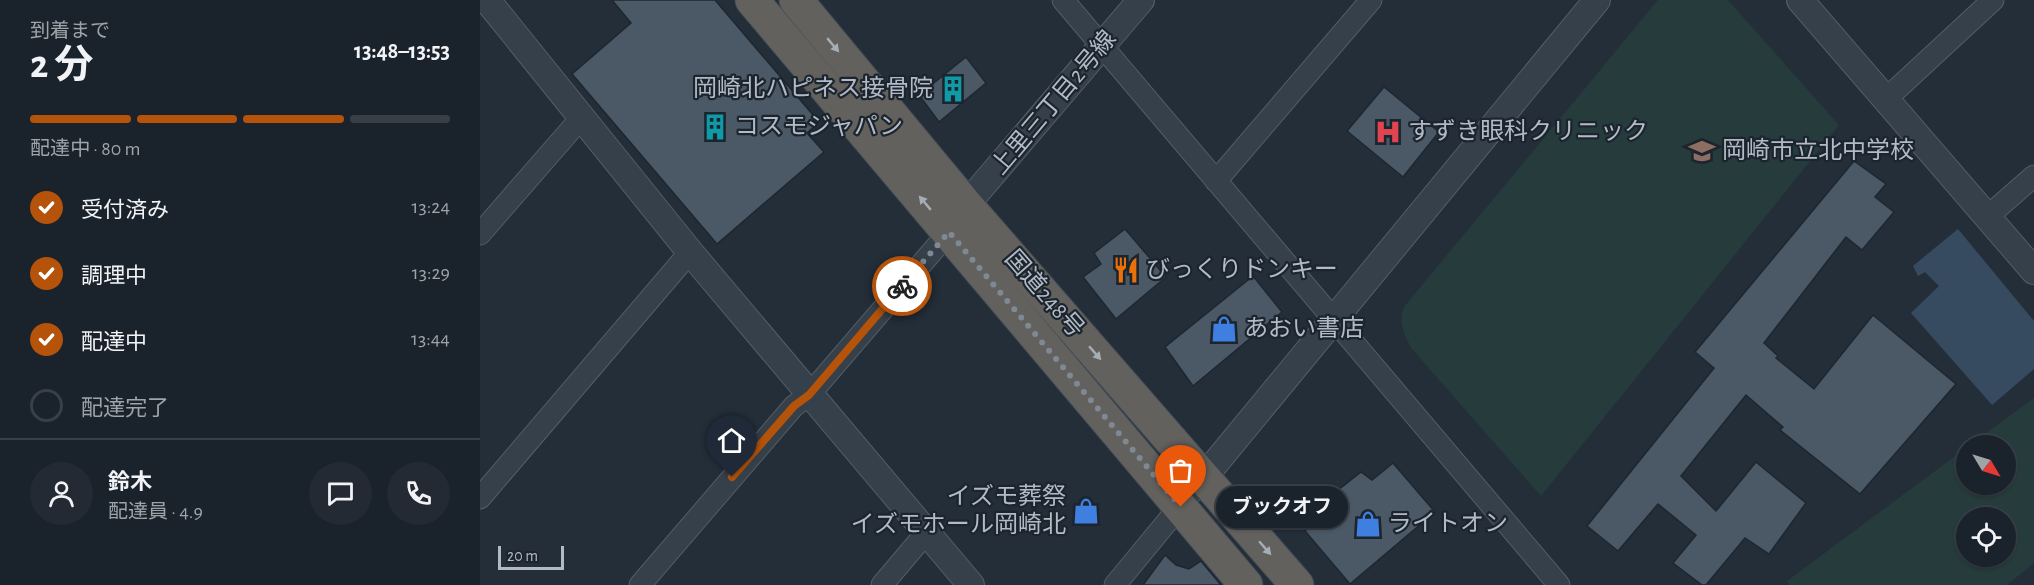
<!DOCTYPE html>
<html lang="ja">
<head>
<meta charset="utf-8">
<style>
  :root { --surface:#1a222b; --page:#232a33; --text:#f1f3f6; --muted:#9fa4a9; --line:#383f47; --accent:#b45309 }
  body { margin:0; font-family:"Alegreya Sans","Noto Sans JP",sans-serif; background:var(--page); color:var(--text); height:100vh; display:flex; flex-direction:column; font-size:22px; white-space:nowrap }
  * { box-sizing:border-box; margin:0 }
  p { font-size:20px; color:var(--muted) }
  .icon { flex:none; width:33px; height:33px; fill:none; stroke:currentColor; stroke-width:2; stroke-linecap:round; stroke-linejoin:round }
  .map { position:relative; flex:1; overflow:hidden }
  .panel { display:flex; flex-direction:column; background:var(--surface); width:480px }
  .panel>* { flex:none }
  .needle { width:39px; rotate:128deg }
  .buttons { position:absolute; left:1476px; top:435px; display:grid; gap:12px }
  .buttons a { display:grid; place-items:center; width:60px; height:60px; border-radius:50%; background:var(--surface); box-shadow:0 2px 4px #0004,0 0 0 2px var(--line); font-size:30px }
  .scale { position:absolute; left:18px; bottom:15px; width:66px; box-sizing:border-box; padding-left:6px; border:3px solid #b1bac6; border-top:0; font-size:16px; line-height:21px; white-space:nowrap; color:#b1bac6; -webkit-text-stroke:4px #1c252e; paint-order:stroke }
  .pin { position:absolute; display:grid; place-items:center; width:51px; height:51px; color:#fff; margin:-62px -26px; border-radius:50% 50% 50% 0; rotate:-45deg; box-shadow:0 0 6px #0007 }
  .pin .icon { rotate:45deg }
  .courier { position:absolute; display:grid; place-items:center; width:60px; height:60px; margin:-30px; border:4px solid #b45309; border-radius:50%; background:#fff; color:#222; box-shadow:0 2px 8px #0007 }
  .bubble { position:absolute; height:42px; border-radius:21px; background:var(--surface); box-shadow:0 2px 4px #0004,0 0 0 2px var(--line); font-size:20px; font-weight:700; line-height:42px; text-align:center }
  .head em { font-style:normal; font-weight:700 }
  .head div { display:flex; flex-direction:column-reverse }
  .head { display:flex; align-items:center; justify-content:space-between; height:102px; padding:0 30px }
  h1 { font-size:39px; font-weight:700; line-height:45px }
  .bar { display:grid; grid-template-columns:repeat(4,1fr); gap:9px 6px; align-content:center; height:72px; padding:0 30px }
  .bar i { height:8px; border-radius:4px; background:var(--line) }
  .bar .active { background:var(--accent) }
  .bar p { grid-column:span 4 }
  .line { display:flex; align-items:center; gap:15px; padding:0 30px; border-top:2px solid var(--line) }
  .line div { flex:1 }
  .round { display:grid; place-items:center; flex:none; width:63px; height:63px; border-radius:32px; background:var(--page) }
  ol { padding:0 30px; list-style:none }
  li { display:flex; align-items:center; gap:18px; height:66px }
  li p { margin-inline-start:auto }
  li .icon { padding:6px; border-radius:50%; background:var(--accent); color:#fff; stroke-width:4 }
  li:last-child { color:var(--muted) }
  li i { width:33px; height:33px; border:3px solid var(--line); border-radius:50% }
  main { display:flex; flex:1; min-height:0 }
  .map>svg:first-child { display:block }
  .green { fill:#263b3b; fill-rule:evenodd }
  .water { fill:#374b60 }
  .building { fill:#4b5865; stroke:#1d2730; stroke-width:1.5 }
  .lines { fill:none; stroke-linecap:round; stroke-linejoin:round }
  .minor-casing { stroke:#545d67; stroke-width:23 }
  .tertiary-casing { stroke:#545d67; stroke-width:28 }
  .trunk-casing { stroke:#414a54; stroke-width:35 }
  .minor { stroke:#36404a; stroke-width:21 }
  .tertiary { stroke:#36404a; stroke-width:26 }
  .trunk { stroke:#62615e; stroke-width:33 }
  .oneway { fill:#a5adb6 }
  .done { stroke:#7f8995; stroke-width:6; stroke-dasharray:0 10.8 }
  .route { stroke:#b45309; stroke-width:8 }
  .labels { text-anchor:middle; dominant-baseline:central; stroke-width:4.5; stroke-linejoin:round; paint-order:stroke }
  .poi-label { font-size:24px; fill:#b1bac6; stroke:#1c252e; text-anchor:start }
  .street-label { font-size:24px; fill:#b1bac6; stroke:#1c252e }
</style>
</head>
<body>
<main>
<section class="panel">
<div class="head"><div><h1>2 分</h1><p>到着まで</p></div><em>13:48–13:53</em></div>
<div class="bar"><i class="active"></i><i class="active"></i><i class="active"></i><i></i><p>配達中 · 80 m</p></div>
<ol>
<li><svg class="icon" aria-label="check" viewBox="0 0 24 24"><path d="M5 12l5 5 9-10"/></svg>受付済み<p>13:24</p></li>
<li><svg class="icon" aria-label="check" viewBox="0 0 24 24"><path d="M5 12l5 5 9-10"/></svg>調理中<p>13:29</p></li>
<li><svg class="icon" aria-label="check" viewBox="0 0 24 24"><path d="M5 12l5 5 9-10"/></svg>配達中<p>13:44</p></li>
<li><i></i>配達完了</li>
</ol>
<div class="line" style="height:108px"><a class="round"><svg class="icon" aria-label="person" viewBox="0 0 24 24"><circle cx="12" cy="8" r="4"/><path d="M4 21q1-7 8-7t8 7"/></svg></a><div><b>鈴木</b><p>配達員 · 4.9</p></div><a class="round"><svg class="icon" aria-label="chat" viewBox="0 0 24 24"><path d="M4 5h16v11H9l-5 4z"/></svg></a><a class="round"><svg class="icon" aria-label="phone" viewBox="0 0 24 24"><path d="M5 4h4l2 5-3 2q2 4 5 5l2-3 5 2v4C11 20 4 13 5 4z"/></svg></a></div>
</section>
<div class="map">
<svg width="1554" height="585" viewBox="0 0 1554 585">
  <rect width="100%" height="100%" fill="#232e39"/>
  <g class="green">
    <path d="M1178,0H1248L1359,125L1061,496L931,348C924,334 918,322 924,307Z"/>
    <path d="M1554,398V563L1527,585H1310L1307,581L1486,448V484H1526V446L1490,445ZM1486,518H1526V556H1486Z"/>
  </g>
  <polygon class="water" points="1478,229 1554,321 1554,369 1512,405 1431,313 1459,286 1445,272 1438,276 1433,266"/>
  <g class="building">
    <polygon points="132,0 235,0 339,122 327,133 344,152 237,244 92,74 151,23"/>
    <polygon points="486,57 506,83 459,122 439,95"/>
    <polygon points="904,87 959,132 923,177 867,131"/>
    <polygon points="1374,161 1406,184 1395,197 1414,212 1382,250 1366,237 1284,343 1298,356 1296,358 1334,389 1393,315 1476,384 1380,494 1300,430 1303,427 1266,395 1201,476 1236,511 1276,462 1326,503 1289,554 1265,538 1226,585 1222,585 1193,563 1216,535 1178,504 1138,551 1107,526 1234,368 1215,352"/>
    <polygon points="645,229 686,277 636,319 603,277 621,264 614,253"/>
    <polygon points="773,276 802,312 713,386 685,347"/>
    <polygon points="913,463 955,512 870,584 825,531 846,516 838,506 881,472 892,480"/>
    <polygon points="685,555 696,565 709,569 721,561 741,585 663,585"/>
  </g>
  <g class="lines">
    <g class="minor-casing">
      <g id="minor">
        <polyline points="583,0 1079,585"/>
        <polyline points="1406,99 1513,0"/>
        <polyline points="736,181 891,0"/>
        <polyline points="1507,217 1554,176"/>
        <polyline points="0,234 101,118"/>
        <polyline points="0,498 210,252"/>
        <polyline points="160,585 314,406 329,395 469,232"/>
        <polyline points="402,585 446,533"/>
        <polyline points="635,585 724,477"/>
      </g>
    </g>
    <g class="tertiary-casing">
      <g id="tertiary">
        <polyline points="7,0 210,252 491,585"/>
        <polyline points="1320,0 1554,271"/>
        <polyline points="486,205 661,0"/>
        <polyline points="724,477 1117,0"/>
      </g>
    </g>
    <g class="trunk-casing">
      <g id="trunk">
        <polyline points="272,0 766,585"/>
        <polyline points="316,0 486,205 817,585"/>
      </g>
    </g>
    <use href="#minor" class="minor"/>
    <use href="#tertiary" class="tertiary"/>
    <use href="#trunk" class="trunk"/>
  </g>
  <defs><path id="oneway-solid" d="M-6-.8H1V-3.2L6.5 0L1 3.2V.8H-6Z" transform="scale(1.5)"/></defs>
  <g class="oneway">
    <use href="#oneway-solid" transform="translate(353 45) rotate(50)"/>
    <use href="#oneway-solid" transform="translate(445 203) rotate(-130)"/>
    <use href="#oneway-solid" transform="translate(615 353) rotate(49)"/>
    <use href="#oneway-solid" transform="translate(785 548) rotate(49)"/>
  </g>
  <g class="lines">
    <polyline class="done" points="422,286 469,232 701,507"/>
    <polyline class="route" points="252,477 314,406 329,395 422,286"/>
  </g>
  <defs>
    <g id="building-bare" transform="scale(2.07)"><path d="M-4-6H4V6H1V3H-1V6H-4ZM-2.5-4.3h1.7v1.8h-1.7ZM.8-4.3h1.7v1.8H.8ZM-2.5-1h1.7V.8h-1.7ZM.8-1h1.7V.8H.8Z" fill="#0f9aa8" stroke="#1c252e" stroke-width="2.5" paint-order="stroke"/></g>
    <g id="hospital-bare" transform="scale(2.07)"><path d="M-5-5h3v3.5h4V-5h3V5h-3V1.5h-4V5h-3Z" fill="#e0444e" stroke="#1c252e" stroke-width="2.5" paint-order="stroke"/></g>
    <g id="school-bare" transform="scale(2.07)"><path d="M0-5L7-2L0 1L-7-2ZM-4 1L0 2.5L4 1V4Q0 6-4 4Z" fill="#8d6e63" stroke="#1c252e" stroke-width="2.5" paint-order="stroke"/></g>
    <g id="restaurant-bare" transform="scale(2.07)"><path d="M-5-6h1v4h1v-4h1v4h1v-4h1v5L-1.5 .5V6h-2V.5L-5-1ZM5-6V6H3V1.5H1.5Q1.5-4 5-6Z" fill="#e8710a" stroke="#1c252e" stroke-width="2.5" paint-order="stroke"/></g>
    <g id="shop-bare" transform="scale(2.07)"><path d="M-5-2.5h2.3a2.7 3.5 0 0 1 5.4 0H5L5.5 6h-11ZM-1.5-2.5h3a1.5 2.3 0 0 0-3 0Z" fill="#3f7fe0" stroke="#1c252e" stroke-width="2.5" paint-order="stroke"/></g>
  </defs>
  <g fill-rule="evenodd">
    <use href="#building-bare" x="473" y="89"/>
    <use href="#building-bare" x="235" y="127"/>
    <use href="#hospital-bare" x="908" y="132"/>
    <use href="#school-bare" x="1222" y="151"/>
    <use href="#restaurant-bare" x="646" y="270"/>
    <use href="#shop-bare" x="744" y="329"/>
    <use href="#shop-bare" x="606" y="511"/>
    <use href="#shop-bare" x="888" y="524"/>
  </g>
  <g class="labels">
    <g class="poi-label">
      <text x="453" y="89" text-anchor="end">岡崎北ハピネス接骨院</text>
      <text x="255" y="127">コスモジャパン</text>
      <text x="928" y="132">すずき眼科クリニック</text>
      <text x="1242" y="151">岡崎市立北中学校</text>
      <text x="666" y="270">びっくりドンキー</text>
      <text x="764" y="329">あおい書店</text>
      <text x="586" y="497" text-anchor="end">イズモ葬祭<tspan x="586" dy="28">イズモホール岡崎北</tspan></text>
      <text x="908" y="524">ライトオン</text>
    </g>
    <g class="street-label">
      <text transform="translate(574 103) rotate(-50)">上里三丁目2号線</text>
      <text transform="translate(564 294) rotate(49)">国道248号</text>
    </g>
  </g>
</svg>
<div class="buttons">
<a><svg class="needle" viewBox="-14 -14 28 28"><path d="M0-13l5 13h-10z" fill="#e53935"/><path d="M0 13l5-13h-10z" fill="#9fa4a9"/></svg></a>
<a><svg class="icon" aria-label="locate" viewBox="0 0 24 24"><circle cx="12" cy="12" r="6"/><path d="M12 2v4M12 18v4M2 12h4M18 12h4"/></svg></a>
</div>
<div class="scale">20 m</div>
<div class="pin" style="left:701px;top:507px;background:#ea580c"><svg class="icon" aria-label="bag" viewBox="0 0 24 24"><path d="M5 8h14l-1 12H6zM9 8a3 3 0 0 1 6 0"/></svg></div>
<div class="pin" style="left:252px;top:477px;background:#1f2937"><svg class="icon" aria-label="home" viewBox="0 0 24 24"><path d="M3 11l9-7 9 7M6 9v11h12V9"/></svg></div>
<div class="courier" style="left:422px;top:286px"><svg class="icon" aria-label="bike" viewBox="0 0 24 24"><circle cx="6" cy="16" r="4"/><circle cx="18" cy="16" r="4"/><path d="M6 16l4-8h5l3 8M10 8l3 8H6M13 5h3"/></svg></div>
<div class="bubble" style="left:736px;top:486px;width:132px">ブックオフ</div>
</div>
</main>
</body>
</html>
